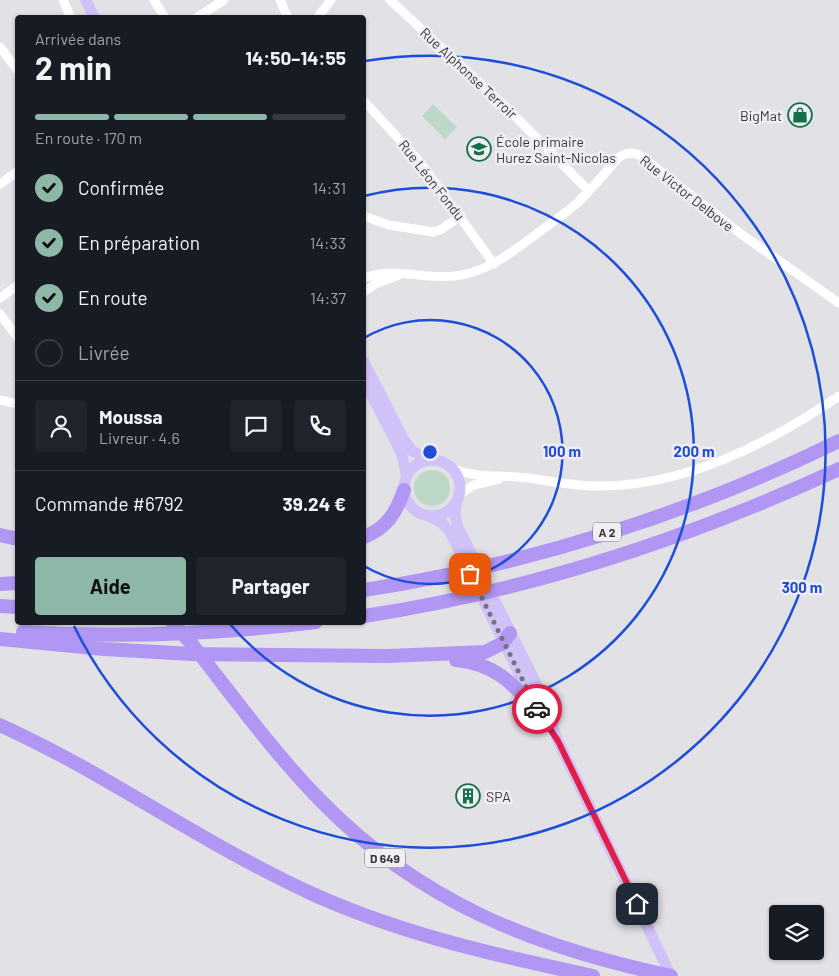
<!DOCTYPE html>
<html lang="fr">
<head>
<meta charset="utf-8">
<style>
  :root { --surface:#171b24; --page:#20242c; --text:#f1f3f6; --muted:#9ea1a6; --line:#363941; --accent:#8db8a7 }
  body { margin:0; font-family:Barlow,sans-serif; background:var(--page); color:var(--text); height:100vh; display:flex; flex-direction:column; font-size:19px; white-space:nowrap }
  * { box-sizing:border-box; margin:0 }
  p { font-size:16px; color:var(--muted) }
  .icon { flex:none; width:28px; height:28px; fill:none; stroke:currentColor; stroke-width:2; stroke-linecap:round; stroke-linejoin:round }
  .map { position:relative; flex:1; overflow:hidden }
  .sheet { position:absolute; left:15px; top:15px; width:351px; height:610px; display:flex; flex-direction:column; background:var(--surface); border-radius:5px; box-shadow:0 1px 4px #0004 }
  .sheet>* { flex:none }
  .fabs { position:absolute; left:769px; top:905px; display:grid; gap:10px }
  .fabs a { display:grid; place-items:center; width:55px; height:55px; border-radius:5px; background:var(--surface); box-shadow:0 1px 4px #0004; font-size:25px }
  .pin { position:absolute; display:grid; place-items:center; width:42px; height:42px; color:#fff; margin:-21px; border-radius:10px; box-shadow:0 2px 8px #0006 }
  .courier { position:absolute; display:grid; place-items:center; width:50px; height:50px; margin:-25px; border:4px solid #e11d48; border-radius:50%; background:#fff; color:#222; box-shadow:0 1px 6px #0007 }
  .head em { font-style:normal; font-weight:700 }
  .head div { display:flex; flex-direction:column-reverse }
  .head { display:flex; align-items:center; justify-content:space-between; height:85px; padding:0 20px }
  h1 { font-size:32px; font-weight:700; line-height:38px }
  .bar { display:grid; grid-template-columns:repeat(4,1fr); gap:8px 5px; align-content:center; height:60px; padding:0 20px }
  .bar i { height:6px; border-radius:4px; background:var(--line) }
  .bar .on { background:var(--accent) }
  .bar p { grid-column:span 4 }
  .line { display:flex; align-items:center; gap:12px; padding:0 20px; border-top:1px solid var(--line) }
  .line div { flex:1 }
  .round { display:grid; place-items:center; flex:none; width:52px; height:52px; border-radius:5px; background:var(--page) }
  ol { padding:0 20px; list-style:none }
  li { display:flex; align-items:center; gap:15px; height:55px }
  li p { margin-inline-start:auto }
  li .icon { padding:5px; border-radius:50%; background:var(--accent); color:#111; stroke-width:4 }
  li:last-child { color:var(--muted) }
  li i { width:28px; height:28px; border:2px solid var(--line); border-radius:50% }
  .button { display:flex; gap:10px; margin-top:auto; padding:10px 20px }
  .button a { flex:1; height:58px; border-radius:5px; background:var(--accent); color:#111; font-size:20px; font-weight:700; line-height:58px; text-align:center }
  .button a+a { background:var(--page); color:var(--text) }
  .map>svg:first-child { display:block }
  .green { fill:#bed8c7 }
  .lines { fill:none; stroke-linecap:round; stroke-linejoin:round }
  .minor { stroke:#fff; stroke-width:9 }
  .major { stroke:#d0c1f8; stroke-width:11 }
  .highway { stroke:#b197f3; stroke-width:14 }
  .done { stroke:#747376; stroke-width:5; stroke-dasharray:0 9 }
  .route { stroke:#e11d48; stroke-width:6 }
  .ring { fill:none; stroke:#1d4ed8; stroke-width:2.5 }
  .labels { text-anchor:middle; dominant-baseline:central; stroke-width:5; stroke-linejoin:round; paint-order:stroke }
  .shield { fill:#f0eef4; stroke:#6f6f72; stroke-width:1 }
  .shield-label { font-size:12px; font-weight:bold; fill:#38383a }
  .street-label { font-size:14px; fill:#38383a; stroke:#f0eef4 }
  .poi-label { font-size:14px; fill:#38383a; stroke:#f0eef4; text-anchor:start }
  .centre { fill:#1d4ed8; stroke:#f0eef4; stroke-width:2.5 }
  .ring-label { font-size:15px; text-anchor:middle; font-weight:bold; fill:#1d4ed8; stroke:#f0eef4; stroke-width:5; stroke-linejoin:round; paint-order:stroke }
</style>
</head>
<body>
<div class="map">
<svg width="839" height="976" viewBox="0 0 839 976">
  <rect width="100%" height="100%" fill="#e2e1e6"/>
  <g class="green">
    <polygon points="433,104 457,127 445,139 422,116"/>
    <circle cx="432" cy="488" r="18"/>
  </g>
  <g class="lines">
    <g class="minor">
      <polyline points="63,0 71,18"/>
      <polyline points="154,0 165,18"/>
      <polyline points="280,0 288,18"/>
      <polyline points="390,0 506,107 588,190"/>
      <polyline points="196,18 224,0"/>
      <polyline points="317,18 331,0"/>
      <polyline points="0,47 18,71"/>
      <polyline points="364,101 420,162 494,264"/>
      <polyline points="0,184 18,171"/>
      <polyline points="364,216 389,225 433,232 440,230 461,216"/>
      <path d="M364,278C396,266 422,280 454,276C487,273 512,252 538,233C551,223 565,214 577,203C592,189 605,173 618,158C625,153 633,151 641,156L741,234L839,303"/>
      <polyline points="364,292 375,284 399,275"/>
      <polyline points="0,298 18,285"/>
      <polyline points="0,314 18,338"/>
      <polyline points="0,400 18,404"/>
      <path d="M453,469C476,478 503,475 528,478C551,481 573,486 596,486C684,487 768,444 839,396"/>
      <polyline points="460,494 474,485 499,479"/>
    </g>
    <g class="major">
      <polyline points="86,0 94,18"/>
      <polyline points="364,362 404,440 412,451 431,460"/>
      <polyline points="364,380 401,452 407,476"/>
      <circle cx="432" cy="488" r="28"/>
      <polyline points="456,504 455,515 458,527 534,679 558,741 671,976"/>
      <polyline points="431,517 442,523 450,532 533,702"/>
    </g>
    <g class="highway">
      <polyline points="0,535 18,539"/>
      <path d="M364,537C387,528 396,513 404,490"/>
      <polyline points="0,584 18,583"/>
      <path d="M364,590C527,565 690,514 839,441"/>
      <polyline points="0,606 18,607"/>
      <path d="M364,616C528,591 688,539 839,469"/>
      <path d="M172,622L191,643C233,696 273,752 321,801C420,902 534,947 671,976"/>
      <path d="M23,632C121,638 219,634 316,622"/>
      <polyline points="0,639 104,649 192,654 388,656 485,652 503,643 510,633"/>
      <path d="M456,660C497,664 514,685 539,713"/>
      <path d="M0,725C39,743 77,763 114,785C180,823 246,864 317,896C405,935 499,956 593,976"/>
    </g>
  </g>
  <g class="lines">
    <polyline class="done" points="470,574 537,709"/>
    <polyline class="route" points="537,709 558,741 637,904"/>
  </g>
  <g class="ring">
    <path d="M364 338A132 132 0 1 1 364 566"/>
    <path d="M364 196A264 264 0 1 1 229 623"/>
    <path d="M365 61A396 396 0 1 1 74 626"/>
  </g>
  <defs>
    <g id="shop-ring" transform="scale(1.25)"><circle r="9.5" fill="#f0eef4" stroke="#127146" stroke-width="1.5"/><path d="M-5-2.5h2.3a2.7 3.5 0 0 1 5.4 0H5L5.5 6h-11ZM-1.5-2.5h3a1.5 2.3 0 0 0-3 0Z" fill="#127146"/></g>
    <g id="school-ring" transform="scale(1.25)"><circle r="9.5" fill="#f0eef4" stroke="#127146" stroke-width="1.5"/><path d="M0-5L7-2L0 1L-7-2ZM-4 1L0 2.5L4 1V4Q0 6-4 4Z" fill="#127146"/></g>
    <g id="building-ring" transform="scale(1.25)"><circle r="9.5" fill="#f0eef4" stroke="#127146" stroke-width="1.5"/><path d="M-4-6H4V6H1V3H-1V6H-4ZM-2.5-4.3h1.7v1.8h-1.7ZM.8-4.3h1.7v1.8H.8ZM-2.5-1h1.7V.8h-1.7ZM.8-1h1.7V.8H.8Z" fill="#127146"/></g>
  </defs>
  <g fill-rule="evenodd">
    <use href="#shop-ring" x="800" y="115"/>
    <use href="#school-ring" x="479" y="149"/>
    <use href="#building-ring" x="468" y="796"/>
  </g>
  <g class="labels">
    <g class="shield">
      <rect x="593" y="522.5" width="28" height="19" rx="4"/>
      <rect x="365" y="848.5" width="40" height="19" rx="4"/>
    </g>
    <g class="shield-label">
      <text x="607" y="532">A 2</text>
      <text x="385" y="858">D 649</text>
    </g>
    <g class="street-label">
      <text transform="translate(469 73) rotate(43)">Rue Alphonse Terroir</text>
      <text transform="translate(432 180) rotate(52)">Rue Léon Fondu</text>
      <text transform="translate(687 193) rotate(38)">Rue Victor Delbove</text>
    </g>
    <g class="poi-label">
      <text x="782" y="115" text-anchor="end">BigMat</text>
      <text x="496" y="141">École primaire<tspan x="496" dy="16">Hurez Saint-Nicolas</tspan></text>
      <text x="486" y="796">SPA</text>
    </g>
  </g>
  <circle cx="430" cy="452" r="8" class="centre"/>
  <g class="ring-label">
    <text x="562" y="457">100 m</text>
    <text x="694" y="457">200 m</text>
    <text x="802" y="593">300 m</text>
  </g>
</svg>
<div class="fabs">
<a><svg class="icon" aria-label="layers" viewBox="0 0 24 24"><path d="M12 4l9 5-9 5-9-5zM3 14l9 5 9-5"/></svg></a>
</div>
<div class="pin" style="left:470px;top:574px;background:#ea580c"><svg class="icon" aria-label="bag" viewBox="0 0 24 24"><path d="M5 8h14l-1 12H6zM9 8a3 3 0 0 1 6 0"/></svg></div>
<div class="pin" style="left:637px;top:904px;background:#1f2937"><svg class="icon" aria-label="home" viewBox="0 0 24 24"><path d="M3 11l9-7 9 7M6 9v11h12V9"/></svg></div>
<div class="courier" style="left:537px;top:709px"><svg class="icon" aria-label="car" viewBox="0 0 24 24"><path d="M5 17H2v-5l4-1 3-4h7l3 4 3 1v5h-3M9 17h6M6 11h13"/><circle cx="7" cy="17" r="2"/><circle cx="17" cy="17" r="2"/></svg></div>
<section class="sheet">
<div class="head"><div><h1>2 min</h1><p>Arrivée dans</p></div><em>14:50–14:55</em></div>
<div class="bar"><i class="on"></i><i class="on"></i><i class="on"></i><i></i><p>En route · 170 m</p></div>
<ol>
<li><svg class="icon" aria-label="check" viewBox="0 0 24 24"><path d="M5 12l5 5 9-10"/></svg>Confirmée<p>14:31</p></li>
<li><svg class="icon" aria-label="check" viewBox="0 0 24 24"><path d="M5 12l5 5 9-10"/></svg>En préparation<p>14:33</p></li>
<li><svg class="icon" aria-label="check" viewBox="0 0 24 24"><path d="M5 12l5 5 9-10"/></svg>En route<p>14:37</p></li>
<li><i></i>Livrée</li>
</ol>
<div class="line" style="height:90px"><a class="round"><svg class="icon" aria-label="person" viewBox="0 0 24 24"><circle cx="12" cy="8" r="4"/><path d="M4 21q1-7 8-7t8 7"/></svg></a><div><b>Moussa</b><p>Livreur · 4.6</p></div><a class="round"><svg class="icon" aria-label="chat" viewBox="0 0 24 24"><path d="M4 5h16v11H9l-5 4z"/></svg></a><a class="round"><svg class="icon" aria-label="phone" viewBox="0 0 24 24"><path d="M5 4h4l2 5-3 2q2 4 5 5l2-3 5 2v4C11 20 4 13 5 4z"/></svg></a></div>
<div class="line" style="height:65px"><div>Commande #6792</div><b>39.24 €</b></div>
<div class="button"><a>Aide</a><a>Partager</a></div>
</section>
</div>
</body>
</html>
